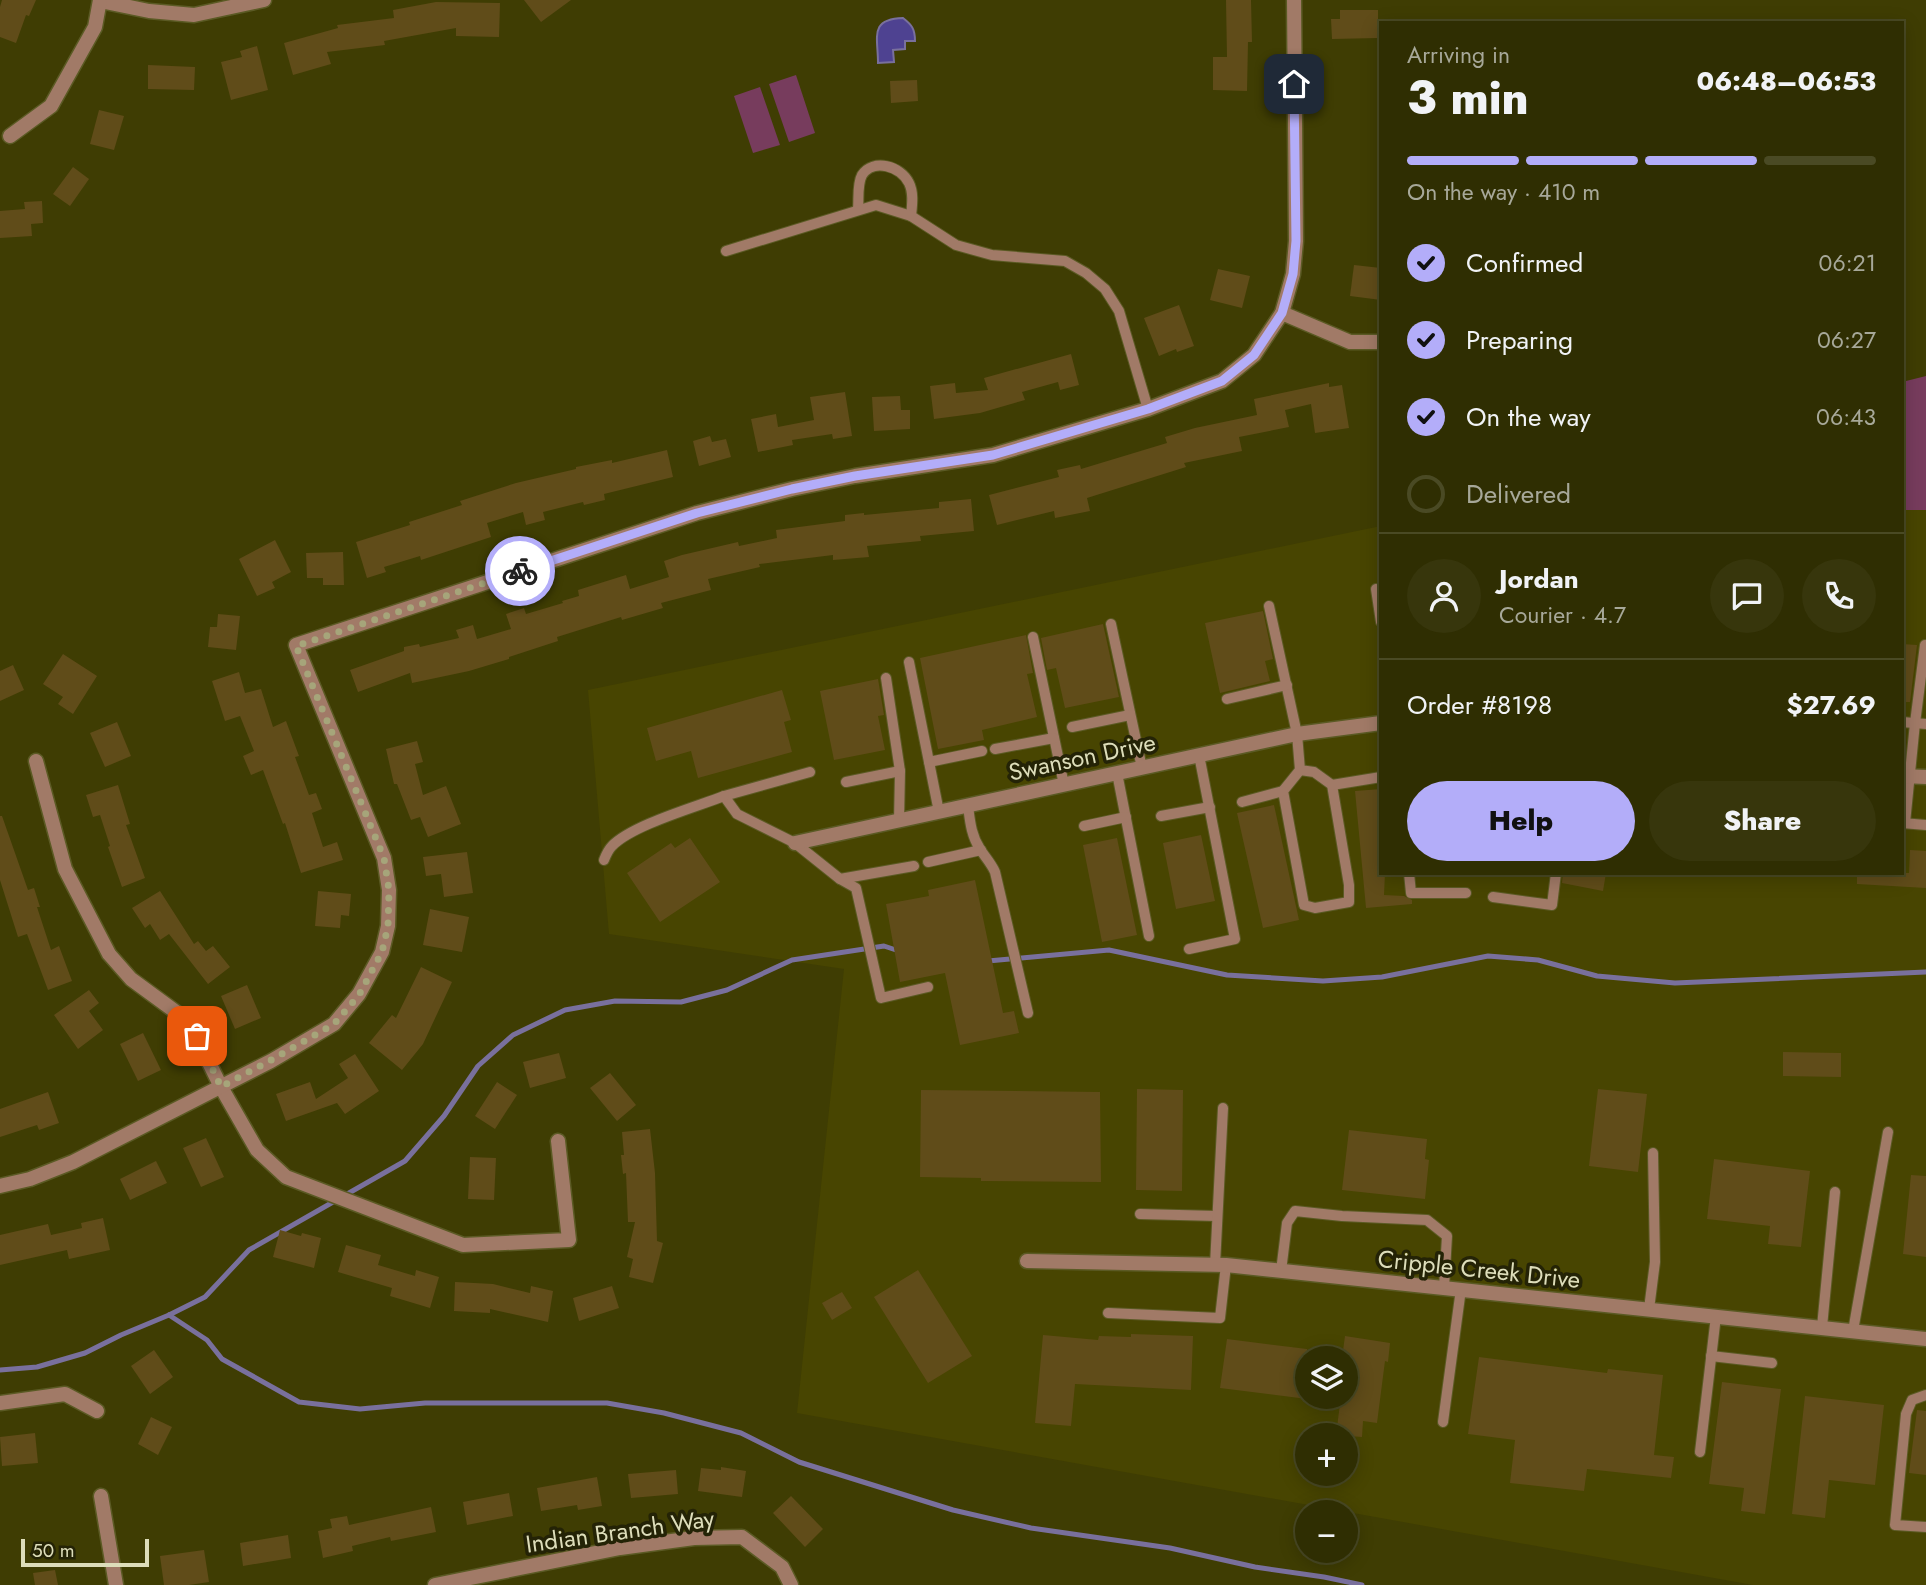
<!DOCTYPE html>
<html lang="en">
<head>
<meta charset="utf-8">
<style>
  :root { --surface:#2f2e02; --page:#37360c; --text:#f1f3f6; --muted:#a7a899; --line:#4a4a24; --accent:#b3adf9 }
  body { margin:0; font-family:Jost,sans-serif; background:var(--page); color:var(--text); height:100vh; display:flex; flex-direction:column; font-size:26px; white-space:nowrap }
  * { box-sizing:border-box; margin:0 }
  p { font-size:23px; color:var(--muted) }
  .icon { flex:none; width:38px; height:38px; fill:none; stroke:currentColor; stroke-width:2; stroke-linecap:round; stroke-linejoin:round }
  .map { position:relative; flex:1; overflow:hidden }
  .drawer { position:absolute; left:1379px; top:21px; width:525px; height:854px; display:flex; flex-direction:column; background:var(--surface); border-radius:0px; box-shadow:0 4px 18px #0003,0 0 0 2px var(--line) }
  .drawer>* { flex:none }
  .controls { position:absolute; left:1295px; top:1346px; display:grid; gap:14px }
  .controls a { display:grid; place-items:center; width:63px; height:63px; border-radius:50%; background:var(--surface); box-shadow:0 4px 18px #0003,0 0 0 2px var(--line); font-size:35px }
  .scale { position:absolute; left:21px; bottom:18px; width:128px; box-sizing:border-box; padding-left:7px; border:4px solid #ddddba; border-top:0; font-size:19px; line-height:24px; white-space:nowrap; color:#ddddba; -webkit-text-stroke:5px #242306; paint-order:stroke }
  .pin { position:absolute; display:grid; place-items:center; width:60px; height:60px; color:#fff; margin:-30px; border-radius:14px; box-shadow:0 4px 10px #0006 }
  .courier { position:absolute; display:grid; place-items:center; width:70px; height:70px; margin:-35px; border:5px solid #b3adf9; border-radius:50%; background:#fff; color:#222; box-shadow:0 2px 9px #0007 }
  .head em { font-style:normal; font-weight:800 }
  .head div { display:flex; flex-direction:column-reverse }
  .head { display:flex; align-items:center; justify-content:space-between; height:119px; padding:0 28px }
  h1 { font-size:46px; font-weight:800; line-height:52px }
  .bar { display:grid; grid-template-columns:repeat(4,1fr); gap:10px 7px; align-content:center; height:84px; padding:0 28px }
  .bar i { height:9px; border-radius:5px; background:var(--line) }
  .bar .on { background:var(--accent) }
  .bar p { grid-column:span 4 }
  .line { display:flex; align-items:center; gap:18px; padding:0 28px; border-top:2px solid var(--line) }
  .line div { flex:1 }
  .round { display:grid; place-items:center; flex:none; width:74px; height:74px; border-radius:37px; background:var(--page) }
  ol { padding:0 28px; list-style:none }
  li { display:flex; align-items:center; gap:21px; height:77px }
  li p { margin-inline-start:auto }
  li .icon { padding:7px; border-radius:50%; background:var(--accent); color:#111; stroke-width:4 }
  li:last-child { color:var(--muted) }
  li i { width:38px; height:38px; border:4px solid var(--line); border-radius:50% }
  .button { display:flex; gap:14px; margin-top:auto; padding:14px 28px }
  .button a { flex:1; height:80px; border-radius:42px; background:var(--accent); color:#111; font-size:28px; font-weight:800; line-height:80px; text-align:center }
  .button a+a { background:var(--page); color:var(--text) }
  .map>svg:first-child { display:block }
  .built { fill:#484501; fill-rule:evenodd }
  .green { fill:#773c5d }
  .water { fill:#4e4291; stroke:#79709d; stroke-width:2 }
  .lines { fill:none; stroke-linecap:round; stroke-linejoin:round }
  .stream { stroke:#79709d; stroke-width:5 }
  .building { fill:#604c19 }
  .service-casing { stroke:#5b5a24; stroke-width:12 }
  .minor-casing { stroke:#5b5a24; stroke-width:17 }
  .service { stroke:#a17a67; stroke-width:10 }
  .minor { stroke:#a17a67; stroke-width:14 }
  .done { stroke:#a6a57a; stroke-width:7; stroke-dasharray:0 12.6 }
  .route { stroke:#b3adf9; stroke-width:9 }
  .labels { text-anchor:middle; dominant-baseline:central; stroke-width:7; stroke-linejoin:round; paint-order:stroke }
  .street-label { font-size:24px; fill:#ddddba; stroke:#242306 }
</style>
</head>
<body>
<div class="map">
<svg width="1926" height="1585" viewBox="0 0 1926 1585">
  <rect width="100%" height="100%" fill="#3f3d03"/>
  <path class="built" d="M1902,510H1926V1585H1753L797,1413L844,969L609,934L588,690L1381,526V873H1902ZM1307,1358H1346V1396H1307ZM1307,1435H1346V1474H1307Z"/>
  <g class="green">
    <polygon points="796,75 815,133 789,142 769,84"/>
    <polygon points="760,87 780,145 753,153 734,96"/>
    <polygon points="1926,376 1926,510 1902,510 1902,382"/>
  </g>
  <path class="water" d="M903,18C912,25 915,29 915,41H905V49L893,50L894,62L878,63C878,37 869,19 903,18Z"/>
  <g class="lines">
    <g class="stream">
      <polyline points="988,961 1109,950 1227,975 1323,981 1382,977 1488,956 1538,960 1597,976 1675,983 1926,972"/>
      <polyline points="169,1315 207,1340 222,1359 299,1402 360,1409 425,1403 607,1403 664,1413 741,1433 799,1462 953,1510 1031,1528 1170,1548 1255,1567 1324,1577 1362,1585"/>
      <polyline points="0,1370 37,1367 85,1353 121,1335 169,1315 205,1297 249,1250 405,1161 444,1116 478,1066 513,1035 565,1010 615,1001 681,1002 727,990 792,960 884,946 899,951"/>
    </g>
  </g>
  <g class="building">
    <polygon points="2,0 36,0 29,16 26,15 16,43 0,37 0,7"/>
    <polygon points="524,0 571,0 541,22"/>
    <polygon points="1226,0 1251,0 1252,42 1248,42 1247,91 1213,90 1213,57 1227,57"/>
    <polygon points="436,2 500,3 499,37 456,36 456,28 384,41 385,45 327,52 331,64 293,75 284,43 338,28 337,25 394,18 393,10"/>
    <polygon points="1340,10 1378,10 1378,38 1332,39 1331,19 1340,19"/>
    <polygon points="257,46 268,90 231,100 221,62 242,57 240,51"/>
    <polygon points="148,65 195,67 194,90 148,89"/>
    <polygon points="917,80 918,101 891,103 890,81"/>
    <polygon points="99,110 124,116 114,150 90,144"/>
    <polygon points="73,167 89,179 70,206 53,194"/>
    <polygon points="42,201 43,223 31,224 32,236 0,238 0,211 25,209 24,202"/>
    <polygon points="1354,265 1381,268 1381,300 1350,296"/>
    <polygon points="1218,269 1250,276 1242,308 1210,300"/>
    <polygon points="1179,305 1194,346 1177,352 1176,349 1159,356 1144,318"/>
    <polygon points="1071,354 1079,385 1060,390 1058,382 1022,392 1025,400 980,413 934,419 930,386 955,383 956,393 988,390 984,378"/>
    <polygon points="1329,383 1329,387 1342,385 1349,428 1315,433 1311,404 1285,410 1289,427 1239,437 1242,451 1184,463 1186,467 1087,498 1090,511 1055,518 1054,511 997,525 989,495 1059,477 1057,470 1080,465 1081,469 1167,443 1165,437 1195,428 1257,415 1254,399"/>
    <polygon points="845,392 852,436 833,439 832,434 792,440 793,445 758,452 751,419 776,414 778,427 814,420 810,397"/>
    <polygon points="900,396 901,410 910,410 910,429 874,431 872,397"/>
    <polygon points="710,436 712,442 726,439 731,457 699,466 693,441"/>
    <polygon points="667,450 673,477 604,494 605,500 584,505 583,502 543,512 545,520 526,525 523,512 487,523 491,537 421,560 420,556 384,567 386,572 367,578 356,542 410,525 409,522 462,505 460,501 516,483 576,469 576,467 612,460 612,463"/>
    <polygon points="971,499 974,531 920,536 921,541 867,546 869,557 833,560 833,555 759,564 760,567 708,579 711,590 661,603 663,608 622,620 621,617 557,637 558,641 509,657 509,659 469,671 412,683 410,673 358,692 350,670 404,651 404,647 419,644 420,647 459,638 456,630 473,625 477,639 511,629 506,614 524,608 526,614 563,603 562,601 579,596 578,590 626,575 630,589 669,577 664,561 682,555 738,542 739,546 777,538 776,530 845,521 845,515 864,513 864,515 939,508 939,502"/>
    <polygon points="275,540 291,572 272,582 275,588 257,596 239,559"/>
    <polygon points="343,552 344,585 323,585 323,578 307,578 306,553"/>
    <polygon points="1263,611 1273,659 1265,661 1270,681 1220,693 1205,623"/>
    <polygon points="218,614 240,616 236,650 208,647 210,627 217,627"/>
    <polygon points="1103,624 1119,697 1065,708 1056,668 1047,670 1041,638"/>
    <polygon points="1026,635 1033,673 1027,674 1037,717 982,730 984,740 938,749 920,658"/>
    <polygon points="1902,644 1917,645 1910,702 1902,702"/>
    <polygon points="63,654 97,676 73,714 58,704 63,697 43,684"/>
    <polygon points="13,665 24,690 0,701 0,671"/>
    <polygon points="239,672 245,693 261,689 273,727 286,721 299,756 295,757 309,795 316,793 322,809 312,813 323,847 337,842 343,860 301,873 285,823 283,824 263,770 251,775 243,756 254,751 240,716 225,721 212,681"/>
    <polygon points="878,679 884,715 878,716 885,750 834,760 820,691"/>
    <polygon points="782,690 791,720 784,722 792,752 698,778 691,751 656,761 647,728"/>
    <polygon points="117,722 131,756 105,767 90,733"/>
    <polygon points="417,741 423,762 415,764 423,795 446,786 461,824 428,837 420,817 411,820 397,784 394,784 386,749"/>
    <polygon points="118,785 130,824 126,825 145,878 122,887 108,847 110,846 100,815 93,817 86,795"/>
    <polygon points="1381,789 1381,873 1385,873 1384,895 1404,896 1412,900 1412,904 1366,908 1355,791"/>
    <polygon points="1274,805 1299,920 1263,928 1237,813"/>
    <polygon points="0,816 2,816 28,890 34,888 40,907 37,907 51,950 59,946 72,981 48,990 27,934 18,937 0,880"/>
    <polygon points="1201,835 1215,901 1176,909 1163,843"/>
    <polygon points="690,838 720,882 660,922 627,873 671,843 675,848"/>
    <polygon points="1117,838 1137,935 1102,942 1083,845"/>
    <polygon points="1910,850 1926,851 1926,888 1857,884 1857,873 1909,873"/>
    <polygon points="467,852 473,893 444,897 441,874 426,876 423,857"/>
    <polygon points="1563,873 1606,873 1603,891 1562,883"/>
    <polygon points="975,880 1003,1013 1014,1011 1019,1033 960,1045 945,973 900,982 886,904 929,896 928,890"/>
    <polygon points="160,891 194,944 198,941 206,951 213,946 230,967 208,984 169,934 160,940 150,924 145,928 132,908"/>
    <polygon points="318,891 351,894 349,916 341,915 340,928 315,926"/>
    <polygon points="430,909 469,917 462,952 423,945"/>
    <polygon points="421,967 452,982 423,1044 402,1070 369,1043 392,1015 396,1018"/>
    <polygon points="247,985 261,1018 235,1029 221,996"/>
    <polygon points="89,990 99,1003 89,1011 103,1030 78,1049 54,1015"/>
    <polygon points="143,1033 161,1070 138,1081 120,1044"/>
    <polygon points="1783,1052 1841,1053 1841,1077 1783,1076"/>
    <polygon points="559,1053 566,1078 530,1088 523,1062"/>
    <polygon points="355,1054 379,1091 345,1114 337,1103 286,1121 276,1094 310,1082 316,1099 348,1078 339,1064"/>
    <polygon points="610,1073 636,1105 617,1121 590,1088"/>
    <polygon points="497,1082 517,1095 495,1129 475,1116"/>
    <polygon points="1137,1089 1183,1090 1182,1191 1136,1190"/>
    <polygon points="1598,1089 1647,1094 1638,1172 1589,1166"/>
    <polygon points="921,1090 1100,1092 1101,1182 981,1181 981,1178 920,1177"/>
    <polygon points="48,1092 59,1123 39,1130 37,1125 0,1137 0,1109"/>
    <polygon points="650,1129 655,1173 657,1241 663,1243 653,1283 629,1277 633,1259 627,1257 635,1222 628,1222 626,1173 623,1174 621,1155 624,1155 622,1132"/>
    <polygon points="1349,1130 1427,1139 1425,1159 1429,1160 1425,1199 1342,1190"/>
    <polygon points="206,1138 224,1177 201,1187 183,1148"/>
    <polygon points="470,1157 496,1158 494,1200 468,1199"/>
    <polygon points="1714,1159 1810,1171 1801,1247 1768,1244 1770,1226 1707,1219"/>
    <polygon points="156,1161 167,1183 130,1200 120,1179"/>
    <polygon points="1911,1175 1926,1176 1926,1257 1903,1254"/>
    <polygon points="103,1218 110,1250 69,1259 67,1250 0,1265 0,1235 48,1224 51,1235 82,1228 81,1223"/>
    <polygon points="280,1230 301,1236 302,1233 321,1238 314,1268 273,1257"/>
    <polygon points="346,1245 381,1255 378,1265 415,1276 416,1270 439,1277 430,1308 390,1296 392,1288 338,1272"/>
    <polygon points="918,1270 972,1356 928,1383 874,1297"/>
    <polygon points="455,1282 493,1284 530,1293 531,1286 553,1291 548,1322 490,1309 490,1313 454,1311"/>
    <polygon points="612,1286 619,1308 579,1321 573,1298"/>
    <polygon points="842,1292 852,1308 832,1320 822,1303"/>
    <polygon points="1131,1334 1193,1336 1191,1390 1075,1384 1071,1426 1035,1423 1043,1335 1098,1340 1099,1336 1131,1337"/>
    <polygon points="1345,1336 1390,1343 1388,1362 1385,1361 1377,1423 1363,1421 1362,1437 1336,1435 1341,1396 1346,1396 1346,1358 1342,1358"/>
    <polygon points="1227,1339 1307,1349 1307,1399 1220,1388"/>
    <polygon points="154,1350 173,1377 150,1394 131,1366"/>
    <polygon points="1479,1357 1607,1373 1608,1369 1663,1375 1654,1455 1674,1457 1671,1478 1587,1469 1584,1491 1510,1483 1515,1440 1468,1434"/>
    <polygon points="1722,1382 1781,1389 1765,1514 1741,1511 1744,1488 1709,1484"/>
    <polygon points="1805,1396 1884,1405 1875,1485 1829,1480 1825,1518 1792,1514"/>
    <polygon points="1917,1410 1926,1411 1926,1475 1909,1473"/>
    <polygon points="151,1417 172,1427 158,1455 138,1444"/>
    <polygon points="35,1433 38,1463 2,1466 0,1437"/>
    <polygon points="721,1467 746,1471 742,1497 698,1491 701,1468 721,1470"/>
    <polygon points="676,1470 678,1494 631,1498 628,1474"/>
    <polygon points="597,1477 602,1506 578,1510 577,1505 541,1511 537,1488"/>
    <polygon points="509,1493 513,1516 467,1525 463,1502"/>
    <polygon points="791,1496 823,1529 805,1547 773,1513"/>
    <polygon points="431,1507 436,1532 391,1541 390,1537 352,1546 353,1551 323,1558 318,1531 332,1528 330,1519 347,1516 349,1525"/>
    <polygon points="288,1535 291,1558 243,1566 240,1543"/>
    <polygon points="204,1550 209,1582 189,1585 164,1585 160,1556"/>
    <polygon points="55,1570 58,1585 35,1585 33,1573"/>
  </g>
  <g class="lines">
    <g class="service-casing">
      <g id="service">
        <path d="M858,209C859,199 857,184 862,175C873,158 901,166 909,183C914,193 912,206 911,216"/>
        <polyline points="726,251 876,205 911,216 956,245 992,255 1065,261 1086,273 1105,289 1119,311 1148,409"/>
        <polyline points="1376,589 1381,622"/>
        <polyline points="1269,606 1297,734 1300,770 1314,772 1332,785 1349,885 1349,902 1315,908 1304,905 1283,791 1300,770"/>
        <polyline points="1111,624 1142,768"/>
        <polyline points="1033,637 1064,785"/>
        <polyline points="909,662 939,812"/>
        <polyline points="886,678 900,771 899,821"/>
        <polyline points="1227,699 1287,685"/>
        <polyline points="1902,722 1926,724"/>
        <polyline points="1072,727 1130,715"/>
        <polyline points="995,749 1054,738"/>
        <polyline points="929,762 982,751"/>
        <polyline points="810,772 724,796 737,814 795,843 840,879 914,866"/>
        <polyline points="1117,773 1149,936"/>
        <polyline points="846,782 900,771"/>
        <polyline points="1332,785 1381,777"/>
        <polyline points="1242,802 1283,791"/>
        <path d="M968,806C970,821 971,835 980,849C985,857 991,863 995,872L1028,1013"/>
        <polyline points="1161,816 1210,807"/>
        <polyline points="1902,823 1926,825"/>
        <polyline points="1905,823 1915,723 1925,645"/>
        <polyline points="1084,826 1126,817"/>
        <path d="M604,860C606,855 608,850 612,846C632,825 696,807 724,796"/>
        <polyline points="928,862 981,850"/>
        <polyline points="1409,873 1411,893 1466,893"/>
        <polyline points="840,879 856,888 881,998 928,987"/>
        <polyline points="1493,897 1552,905 1556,873"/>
        <polyline points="1189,949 1235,939 1199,755"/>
        <polyline points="1140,1214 1217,1216"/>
        <polyline points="1215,1265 1223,1108"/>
        <polyline points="1281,1271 1287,1223 1295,1211 1342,1216 1427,1220 1447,1236 1444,1288"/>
        <polyline points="1649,1309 1655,1262 1653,1153"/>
        <polyline points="1108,1313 1220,1318 1226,1265"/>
        <polyline points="1822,1327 1835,1192"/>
        <polyline points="1853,1331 1888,1132"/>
        <polyline points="1711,1356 1772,1363"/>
        <polyline points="1926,1395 1912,1400 1906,1414 1895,1525 1926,1527"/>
        <polyline points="1443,1422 1461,1289"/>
        <polyline points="1700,1452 1716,1316"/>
      </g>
    </g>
    <g class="minor-casing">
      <g id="minor">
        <polyline points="100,1 149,11 194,15 264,0"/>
        <polyline points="10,136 51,106 95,27 100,0"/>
        <polyline points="1282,313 1350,342 1381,342"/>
        <polyline points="36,761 65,869 109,954 131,979 180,1015 196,1036 221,1087 257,1150 286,1177 463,1245 569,1240 558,1141"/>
        <polyline points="1902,776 1926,777"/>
        <polyline points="795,843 1297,734 1381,723"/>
        <polyline points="0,1186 30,1179 73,1162 271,1061 334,1024 359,994 382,952 388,926 389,890 384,858 296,645 697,513 792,489 855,476 993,455 1148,409 1222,381 1254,355 1282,313 1293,274 1296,241 1294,0"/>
        <polyline points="1027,1261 1226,1265 1926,1339"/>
        <polyline points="0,1403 65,1394 97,1411"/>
        <polyline points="101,1496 116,1585"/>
        <polyline points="435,1585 620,1548 694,1538 742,1537 782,1567 791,1585"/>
      </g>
    </g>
    <use href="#service" class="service"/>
    <use href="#minor" class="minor"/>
  </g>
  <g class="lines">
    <polyline class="done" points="197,1036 221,1087 271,1060 334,1024 359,995 382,952 388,926 389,890 384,858 296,646 520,571"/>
    <polyline class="route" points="520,571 697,513 792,489 855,476 993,455 1148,409 1222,381 1254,355 1282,313 1293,274 1296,241 1294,84"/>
  </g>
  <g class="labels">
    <g class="street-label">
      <text transform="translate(1082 757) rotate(-12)">Swanson Drive</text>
      <text transform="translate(1479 1269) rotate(6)">Cripple Creek Drive</text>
      <text transform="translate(620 1531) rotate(-8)">Indian Branch Way</text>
    </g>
  </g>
</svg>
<div class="controls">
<a><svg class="icon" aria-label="layers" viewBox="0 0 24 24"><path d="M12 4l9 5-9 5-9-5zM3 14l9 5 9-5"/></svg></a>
<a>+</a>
<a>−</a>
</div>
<div class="scale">50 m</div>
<div class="pin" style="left:197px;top:1036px;background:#ea580c"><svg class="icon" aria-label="bag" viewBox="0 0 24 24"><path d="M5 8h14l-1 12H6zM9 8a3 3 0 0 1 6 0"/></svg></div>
<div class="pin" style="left:1294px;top:84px;background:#1f2937"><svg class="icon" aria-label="home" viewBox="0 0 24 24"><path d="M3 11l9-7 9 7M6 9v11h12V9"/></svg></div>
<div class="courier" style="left:520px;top:571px"><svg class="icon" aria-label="bike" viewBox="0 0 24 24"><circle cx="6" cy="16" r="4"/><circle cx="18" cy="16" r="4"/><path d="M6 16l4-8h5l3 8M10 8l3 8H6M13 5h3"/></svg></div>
<section class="drawer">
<div class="head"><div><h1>3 min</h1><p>Arriving in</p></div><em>06:48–06:53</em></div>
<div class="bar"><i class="on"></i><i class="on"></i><i class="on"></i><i></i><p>On the way · 410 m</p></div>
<ol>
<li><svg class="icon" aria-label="check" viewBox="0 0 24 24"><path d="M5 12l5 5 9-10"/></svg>Confirmed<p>06:21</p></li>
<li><svg class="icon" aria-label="check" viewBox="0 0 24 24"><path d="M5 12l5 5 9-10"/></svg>Preparing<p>06:27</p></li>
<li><svg class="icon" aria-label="check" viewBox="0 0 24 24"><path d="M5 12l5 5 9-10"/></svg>On the way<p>06:43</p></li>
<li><i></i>Delivered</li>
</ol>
<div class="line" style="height:126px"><a class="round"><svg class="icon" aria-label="person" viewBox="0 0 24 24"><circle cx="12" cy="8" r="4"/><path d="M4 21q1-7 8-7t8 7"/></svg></a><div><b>Jordan</b><p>Courier · 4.7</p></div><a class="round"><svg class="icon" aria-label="chat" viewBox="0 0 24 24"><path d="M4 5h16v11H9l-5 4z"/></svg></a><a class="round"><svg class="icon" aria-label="phone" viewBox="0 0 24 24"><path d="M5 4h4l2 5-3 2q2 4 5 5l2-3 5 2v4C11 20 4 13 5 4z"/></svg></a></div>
<div class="line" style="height:91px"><div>Order #8198</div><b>$27.69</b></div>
<div class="button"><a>Help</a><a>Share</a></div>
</section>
</div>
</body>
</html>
